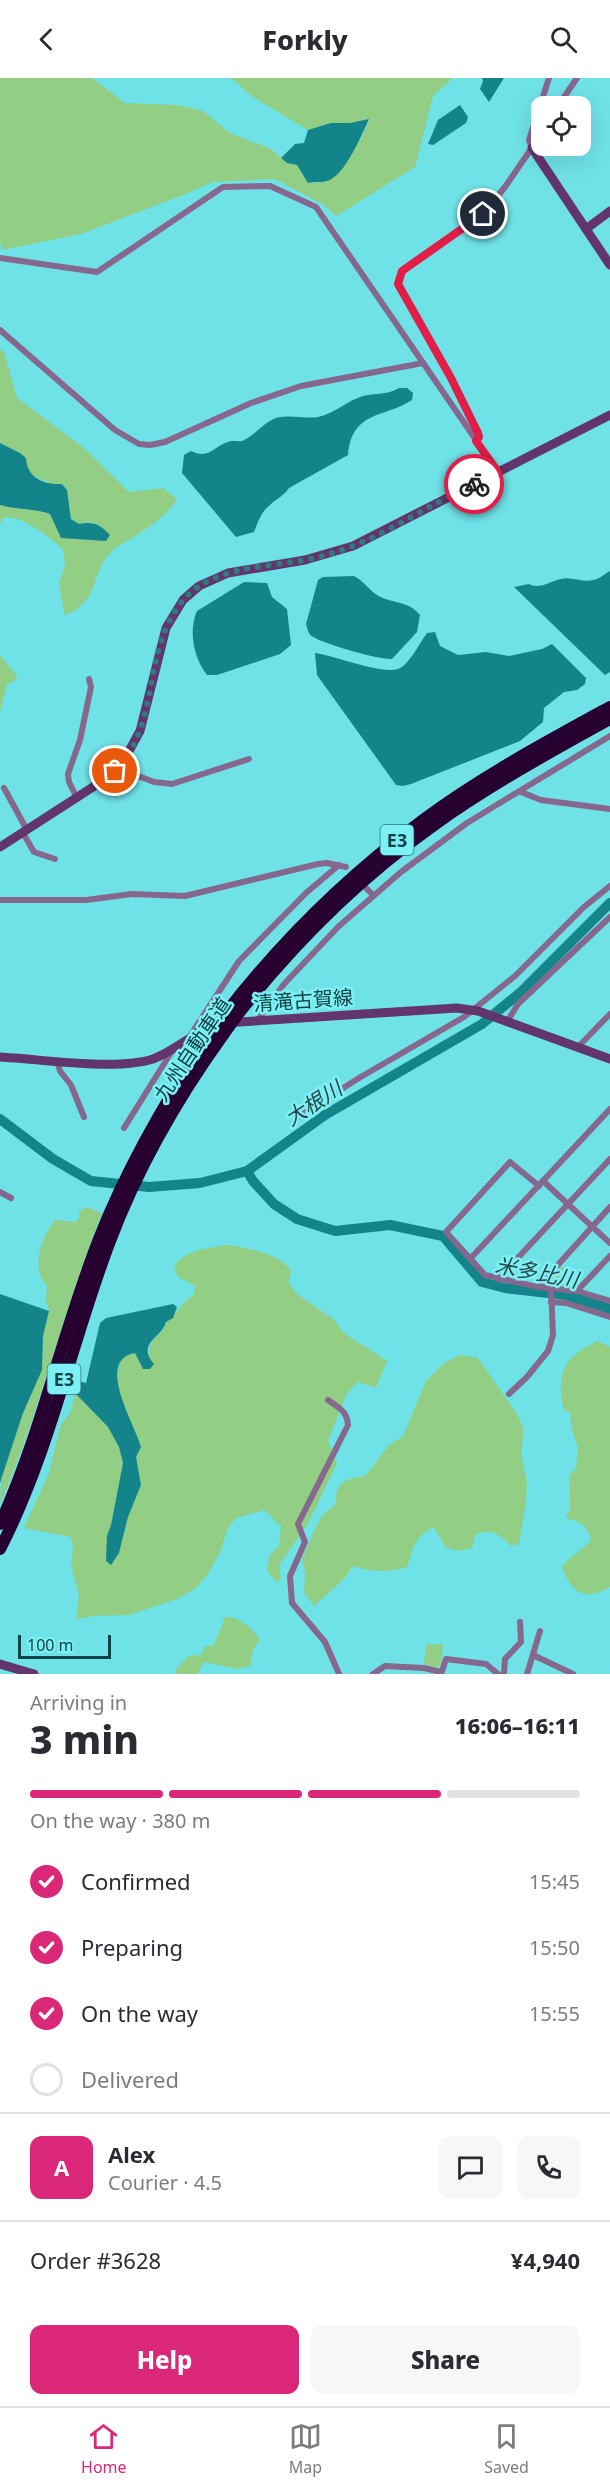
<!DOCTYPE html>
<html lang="en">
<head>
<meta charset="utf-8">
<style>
  :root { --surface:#fff; --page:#f7f7f7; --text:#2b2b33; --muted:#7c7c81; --line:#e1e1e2; --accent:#db2777 }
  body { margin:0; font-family:"Noto Sans","Noto Sans JP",sans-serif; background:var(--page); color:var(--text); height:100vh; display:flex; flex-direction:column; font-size:22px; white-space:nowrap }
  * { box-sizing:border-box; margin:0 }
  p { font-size:20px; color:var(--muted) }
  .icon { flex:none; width:33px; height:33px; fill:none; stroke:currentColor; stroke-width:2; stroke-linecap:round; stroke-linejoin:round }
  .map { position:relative; height:1596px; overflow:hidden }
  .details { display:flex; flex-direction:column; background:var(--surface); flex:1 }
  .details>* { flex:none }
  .controls { position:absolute; left:531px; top:18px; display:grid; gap:12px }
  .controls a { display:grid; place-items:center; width:60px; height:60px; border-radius:12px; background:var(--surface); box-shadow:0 6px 24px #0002; font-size:30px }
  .scale { position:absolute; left:18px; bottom:15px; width:93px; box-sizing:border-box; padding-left:6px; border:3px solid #0f4345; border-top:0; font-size:16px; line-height:21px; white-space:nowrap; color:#0f4345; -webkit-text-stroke:4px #7df0f5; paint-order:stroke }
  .pin { position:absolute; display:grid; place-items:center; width:51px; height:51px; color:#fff; margin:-26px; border:3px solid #fff; border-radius:50%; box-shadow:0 2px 6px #0007 }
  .courier { position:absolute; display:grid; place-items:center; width:60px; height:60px; margin:-30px; border:4px solid #e11d48; border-radius:50%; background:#fff; color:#222; box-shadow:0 2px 8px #0007 }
  .overview em { font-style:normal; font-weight:800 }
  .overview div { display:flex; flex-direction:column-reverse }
  .overview { display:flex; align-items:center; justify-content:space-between; height:102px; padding:0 30px }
  h1 { font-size:39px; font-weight:800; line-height:45px }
  .bar { display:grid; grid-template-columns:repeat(4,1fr); gap:9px 6px; align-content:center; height:72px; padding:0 30px }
  .bar i { height:8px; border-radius:4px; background:var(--line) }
  .bar .current { background:var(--accent) }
  .bar p { grid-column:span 4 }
  .line { display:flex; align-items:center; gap:15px; padding:0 30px; border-top:2px solid var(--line) }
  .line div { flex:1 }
  .round { display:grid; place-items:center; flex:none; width:63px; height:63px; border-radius:12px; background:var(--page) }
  ol { padding:0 30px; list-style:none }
  li { display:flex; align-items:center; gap:18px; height:66px }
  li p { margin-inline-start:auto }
  li .icon { padding:6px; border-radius:50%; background:var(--accent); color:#fff; stroke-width:4 }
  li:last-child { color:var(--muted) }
  li i { width:33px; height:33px; border:3px solid var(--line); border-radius:50% }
  .action { display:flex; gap:12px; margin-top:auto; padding:12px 30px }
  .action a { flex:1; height:69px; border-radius:12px; background:var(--accent); color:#fff; font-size:24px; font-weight:800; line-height:69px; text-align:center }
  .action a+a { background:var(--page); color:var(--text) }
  header { display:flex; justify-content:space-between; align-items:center; height:78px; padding:0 30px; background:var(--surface); font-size:27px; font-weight:800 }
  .tab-bar { display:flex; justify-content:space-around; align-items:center; height:84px; border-top:2px solid var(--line); background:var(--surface); font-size:16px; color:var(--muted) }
  .tab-bar a { display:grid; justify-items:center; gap:3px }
  .tab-bar .current { color:var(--accent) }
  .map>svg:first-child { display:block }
  .green { fill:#92ce83 }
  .water { fill:#13858a }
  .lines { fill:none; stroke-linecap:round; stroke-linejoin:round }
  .river { stroke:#13858a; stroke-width:10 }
  .street { stroke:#86678d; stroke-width:6 }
  .secondary { stroke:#62356d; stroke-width:9 }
  .highway { stroke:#270230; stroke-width:12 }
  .highway-bridge { stroke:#270230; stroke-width:12 }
  .done { stroke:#317b7e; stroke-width:6; stroke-dasharray:0 10.8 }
  .route { stroke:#e11d48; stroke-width:8 }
  .labels { text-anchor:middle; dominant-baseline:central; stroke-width:5; stroke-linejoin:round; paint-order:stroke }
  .shield { fill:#7df0f5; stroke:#30777a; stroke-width:1.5 }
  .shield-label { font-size:18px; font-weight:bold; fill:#0f4345 }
  .street-label { font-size:20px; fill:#0f4345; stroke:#7df0f5 }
  .water-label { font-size:21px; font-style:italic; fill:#284748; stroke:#7df0f5 }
</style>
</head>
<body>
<header><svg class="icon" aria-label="back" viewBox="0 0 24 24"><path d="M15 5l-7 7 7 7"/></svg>Forkly<svg class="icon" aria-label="search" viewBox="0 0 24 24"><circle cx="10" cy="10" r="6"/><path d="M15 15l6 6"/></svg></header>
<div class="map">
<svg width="610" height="1596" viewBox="0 0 610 1596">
  <rect width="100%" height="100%" fill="#6fe2e8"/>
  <g class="green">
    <polygon points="0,0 92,0 125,25 178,27 203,33 230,55 271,71 287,85 297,87 309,105 326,104 361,61 369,41 350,45 331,45 308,52 253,19 231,0 453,0 433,18 415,89 336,138 324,127 275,101 213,104 183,117 81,156 2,172 0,164"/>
    <path d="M0,271L4,274L17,320L83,369L129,414L163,410L177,421C167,438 149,449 132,460C126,464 117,468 112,473C88,497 103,520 65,538L59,506L65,486L63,471C48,459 24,437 3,440L0,446V427C17,432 33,430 50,436C67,466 76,458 106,463L102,449L91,444L79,446L71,440L67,412L62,406H52L31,397L20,375L0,365Z"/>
    <polygon points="0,577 17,598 16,602 7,606 0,634"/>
    <path d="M87,1129L102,1135C63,1231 41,1332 0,1426L1,1402L23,1335L42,1292L43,1258L49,1232L46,1222L47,1208C30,1190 41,1160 55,1142L76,1144L79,1140V1133Z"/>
    <path d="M228,1167C247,1170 280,1175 291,1193L288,1204L297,1216L333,1241L345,1256L387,1283L376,1310L358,1304L347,1315L328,1363L337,1385L309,1444L279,1487L281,1501L276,1504L267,1493L270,1477L279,1468L281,1449L265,1432L236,1440L228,1450L221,1472L207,1497L196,1510L177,1521L129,1537L94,1538L76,1541L79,1518L71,1487L73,1471L71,1459L24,1450L49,1395L61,1346L71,1334L75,1315L108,1349L119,1369L123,1385L111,1447L107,1458L119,1475L128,1439L141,1407L136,1379L141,1369C137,1353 127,1341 122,1326C118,1312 111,1272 136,1275C140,1276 145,1279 149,1281C147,1257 162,1261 166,1244C177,1238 178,1226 194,1217L195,1208L178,1199L174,1188C187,1171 209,1170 228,1167Z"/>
    <polygon points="560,1188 581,1206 577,1210 543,1207"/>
    <path d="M598,1263L610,1269V1509C584,1524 572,1515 562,1489C570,1477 581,1474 591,1462C588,1448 579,1443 566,1440L570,1430L569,1397L576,1391L578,1370L571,1348L570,1334L564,1332C555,1298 564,1277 598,1263Z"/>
    <path d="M460,1277L478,1280L517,1336L524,1351L521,1376L527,1404L526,1424L519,1466L511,1468C500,1457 491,1449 475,1457L472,1470L458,1473L445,1469L434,1449C412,1461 415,1468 407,1489C387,1495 372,1494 353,1488L344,1501L314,1528L304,1514L305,1495L302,1481C313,1459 314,1441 336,1426C335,1403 346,1401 365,1398L389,1367L403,1358L426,1303L444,1285Z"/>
    <path d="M225,1539C241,1539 250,1549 260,1561L253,1572L250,1588L237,1591L204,1584L197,1596H177L175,1593L188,1578L201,1577L206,1568L214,1567Z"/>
    <polygon points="443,1566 441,1586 437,1590 424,1586 426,1567"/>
  </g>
  <g class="water">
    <polygon points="482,0 504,0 489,24 480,11 483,3"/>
    <polygon points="460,27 468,39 466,45 433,67 428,66 438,42"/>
    <path d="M369,41C362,56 345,98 327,103C322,105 315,103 308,105L297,87L287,85L281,80L295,66L304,65L308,52L331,45H350Z"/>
    <path d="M399,310H407L413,315L412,322C385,340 352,332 348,377L289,410C284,418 277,420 270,427C261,434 258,444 254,454L236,459L182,395L184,377L191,373C210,382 213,368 228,364C232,362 238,364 242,363C254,358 263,345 276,340C290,336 304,341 318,339C335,335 347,323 363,318C376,315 388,317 399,310Z"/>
    <path d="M0,365L20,375L26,380C27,400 44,407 62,406L67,412L71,441L79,446C93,443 100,446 110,457L106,463L61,460L50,436C33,430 17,432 0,427Z"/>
    <path d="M610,493V594L605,597L514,509L529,506C540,512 550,503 561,501C572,498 582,505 593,502C600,501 604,496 610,493Z"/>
    <path d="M354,498C364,503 368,511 377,517C391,526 408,522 420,537L417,554L392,581C378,582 325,566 313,559C308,556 308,552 306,546L318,502L323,499Z"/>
    <path d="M244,504L267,505L272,519L287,531L291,567L280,576L217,597H207C194,581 188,553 197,533Z"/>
    <path d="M435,554L440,568L458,577L486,574L509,578L542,571L552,566L586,600L585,606L577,612L564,614L544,630L543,644L520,663L411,706L403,708L396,707L317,597L315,575C334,577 388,600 402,589C412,581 419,566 427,555Z"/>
    <polygon points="0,1216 49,1233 43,1258 42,1292 23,1335 0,1405"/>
    <path d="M173,1226L177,1229L173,1240L166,1244C162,1260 136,1265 154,1286L150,1291H143L135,1275C94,1282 136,1348 141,1369L136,1379L141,1407L128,1439L119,1475L111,1487L106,1483L107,1458L111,1447L123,1385L119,1369L108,1349L75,1315L79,1303L86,1305L100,1245L106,1240Z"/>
  </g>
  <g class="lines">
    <g class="river">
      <polyline points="0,1041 53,1081 91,1103 149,1109 200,1105 247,1093 325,1037 482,946 521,914 610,825"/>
      <polyline points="247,1093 253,1103 274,1126 297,1141 335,1153 390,1147 443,1158 482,1204 505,1210 566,1217 610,1231"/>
    </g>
    <g class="street">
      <polyline points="558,28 577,0"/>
      <polyline points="532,70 529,62 549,0"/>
      <polyline points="0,180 97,194 223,109 270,108 316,129 498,394"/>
      <polyline points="0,252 115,352 139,366 150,367 165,364 251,325 301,308 423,285"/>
      <polyline points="476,363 479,359 478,355 451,300 398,206 402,193 483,136 505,109 542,55"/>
      <polyline points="115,693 121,698 141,699 154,704 172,706 249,681"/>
      <polyline points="4,710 27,752"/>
      <polyline points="521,714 541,722 610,731"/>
      <polyline points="77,720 69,704 68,696 80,662 91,609 89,601"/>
      <polyline points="23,755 34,774 55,781"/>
      <polyline points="366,810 373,817"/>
      <polyline points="0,822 86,822 132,816 185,818 318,786 327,785 346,789"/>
      <polyline points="257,943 284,906 339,848 401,794 467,745 610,658"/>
      <polyline points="507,944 518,926 610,839"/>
      <polyline points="190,958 239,883 306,815 339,787"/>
      <polyline points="578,969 610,936"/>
      <polyline points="57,983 60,993 71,1007 84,1039"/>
      <polyline points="298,1039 359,1000 464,939 515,898 584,829 610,808"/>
      <polyline points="124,1050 172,973"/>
      <polyline points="543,1103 610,1165"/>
      <polyline points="539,1108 510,1084 446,1154 485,1197 538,1209 577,1213 610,1223"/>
      <polyline points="0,1114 11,1120"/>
      <polyline points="470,1181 610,1031"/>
      <polyline points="498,1201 610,1081"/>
      <polyline points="538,1209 610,1129"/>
      <polyline points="577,1213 610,1178"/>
      <polyline points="551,1224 566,1225 610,1239"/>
      <polyline points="509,1316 527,1299 548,1273 553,1257 551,1209"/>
      <path d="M328,1322C339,1330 347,1333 348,1347L298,1446L305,1464L290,1498L292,1525L325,1564L339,1596"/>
      <polyline points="533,1577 573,1596"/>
      <polyline points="373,1596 385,1588 424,1590 441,1594"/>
      <polyline points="441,1596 446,1581 486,1586 498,1596"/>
      <polyline points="504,1596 505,1581 521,1564 520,1544"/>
      <polyline points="527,1596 540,1553"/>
    </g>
    <g class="secondary">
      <polyline points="532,70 610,187"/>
      <polyline points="586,151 610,133"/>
      <polyline points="0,769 93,709 123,684 140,653 166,550 183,522 199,508 228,495 305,482 353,468 610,337"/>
      <path d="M0,979C41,981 116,993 153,981C180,971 192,953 223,945L457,930L478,933L610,981"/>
      <polyline points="0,1586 34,1596"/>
    </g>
    <g class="highway">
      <path d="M222,940C280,864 346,799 423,742C481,699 546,664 610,629"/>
      <path d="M235,940C292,867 358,801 434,747C490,707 550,674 610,641"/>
      <path d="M0,1446C42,1354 62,1255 99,1161C127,1089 166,1022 209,957"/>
      <path d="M0,1471C50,1374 71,1265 110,1163C138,1089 177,1021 223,957"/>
    </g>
    <g class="highway-bridge">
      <polyline points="209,957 222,940"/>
      <polyline points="223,957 235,940"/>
    </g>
  </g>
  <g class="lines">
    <path class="done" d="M115,693C159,649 143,579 177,530C206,488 260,490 305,482C321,479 337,474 353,468C395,451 433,425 474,406"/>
    <polyline class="route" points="474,406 498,394 476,363 479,359 478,355 451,300 398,206 402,193 483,136"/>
  </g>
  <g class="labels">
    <g class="shield">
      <rect x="380.5" y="747" width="33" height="30" rx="4.5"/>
      <rect x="47.5" y="1286" width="33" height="30" rx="4.5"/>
    </g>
    <g class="shield-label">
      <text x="397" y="762">E3</text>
      <text x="64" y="1301">E3</text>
    </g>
    <g class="street-label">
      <text transform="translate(303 922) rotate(-4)">清滝古賀線</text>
      <text transform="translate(192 971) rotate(-56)">九州自動車道</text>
    </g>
    <g class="water-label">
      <text transform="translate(313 1025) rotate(-33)">大根川</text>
      <text transform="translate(537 1194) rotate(11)">米多比川</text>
    </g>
  </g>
</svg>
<div class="controls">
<a><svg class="icon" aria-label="locate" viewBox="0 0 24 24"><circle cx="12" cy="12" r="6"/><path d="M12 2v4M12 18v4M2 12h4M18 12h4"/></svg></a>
</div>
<div class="scale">100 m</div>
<div class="pin" style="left:115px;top:693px;background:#ea580c"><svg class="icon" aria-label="bag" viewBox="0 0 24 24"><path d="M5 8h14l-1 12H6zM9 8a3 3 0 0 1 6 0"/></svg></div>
<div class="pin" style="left:483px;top:136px;background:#1f2937"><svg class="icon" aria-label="home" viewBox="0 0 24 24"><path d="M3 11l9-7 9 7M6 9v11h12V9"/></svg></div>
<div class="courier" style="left:474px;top:406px"><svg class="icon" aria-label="bike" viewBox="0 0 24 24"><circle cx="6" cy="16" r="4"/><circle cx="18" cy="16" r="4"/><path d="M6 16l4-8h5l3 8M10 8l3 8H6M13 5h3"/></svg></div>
</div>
<section class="details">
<div class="overview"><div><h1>3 min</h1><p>Arriving in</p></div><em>16:06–16:11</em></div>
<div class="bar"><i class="current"></i><i class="current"></i><i class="current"></i><i></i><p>On the way · 380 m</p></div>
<ol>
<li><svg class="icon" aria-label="check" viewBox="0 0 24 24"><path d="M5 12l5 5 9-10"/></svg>Confirmed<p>15:45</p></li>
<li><svg class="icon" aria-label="check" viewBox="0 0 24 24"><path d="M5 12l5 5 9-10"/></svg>Preparing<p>15:50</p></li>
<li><svg class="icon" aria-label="check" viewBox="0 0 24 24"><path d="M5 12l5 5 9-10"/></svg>On the way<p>15:55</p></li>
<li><i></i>Delivered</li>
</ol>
<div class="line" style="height:108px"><b class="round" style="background:var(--accent);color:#fff">A</b><div><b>Alex</b><p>Courier · 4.5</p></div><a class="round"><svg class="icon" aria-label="chat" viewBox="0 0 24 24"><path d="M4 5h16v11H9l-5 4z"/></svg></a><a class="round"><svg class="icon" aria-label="phone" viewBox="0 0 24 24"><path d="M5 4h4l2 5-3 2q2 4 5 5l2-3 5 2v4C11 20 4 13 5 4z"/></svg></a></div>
<div class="line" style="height:78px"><div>Order #3628</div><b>¥4,940</b></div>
<div class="action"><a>Help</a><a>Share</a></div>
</section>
<nav class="tab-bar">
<a class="current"><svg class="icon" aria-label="home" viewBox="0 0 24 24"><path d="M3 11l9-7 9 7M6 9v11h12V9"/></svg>Home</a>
<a><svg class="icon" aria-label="map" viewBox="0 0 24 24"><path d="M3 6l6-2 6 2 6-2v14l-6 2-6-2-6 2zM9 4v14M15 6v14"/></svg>Map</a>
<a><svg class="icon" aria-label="saved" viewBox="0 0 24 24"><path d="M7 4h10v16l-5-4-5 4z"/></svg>Saved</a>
</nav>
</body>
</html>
